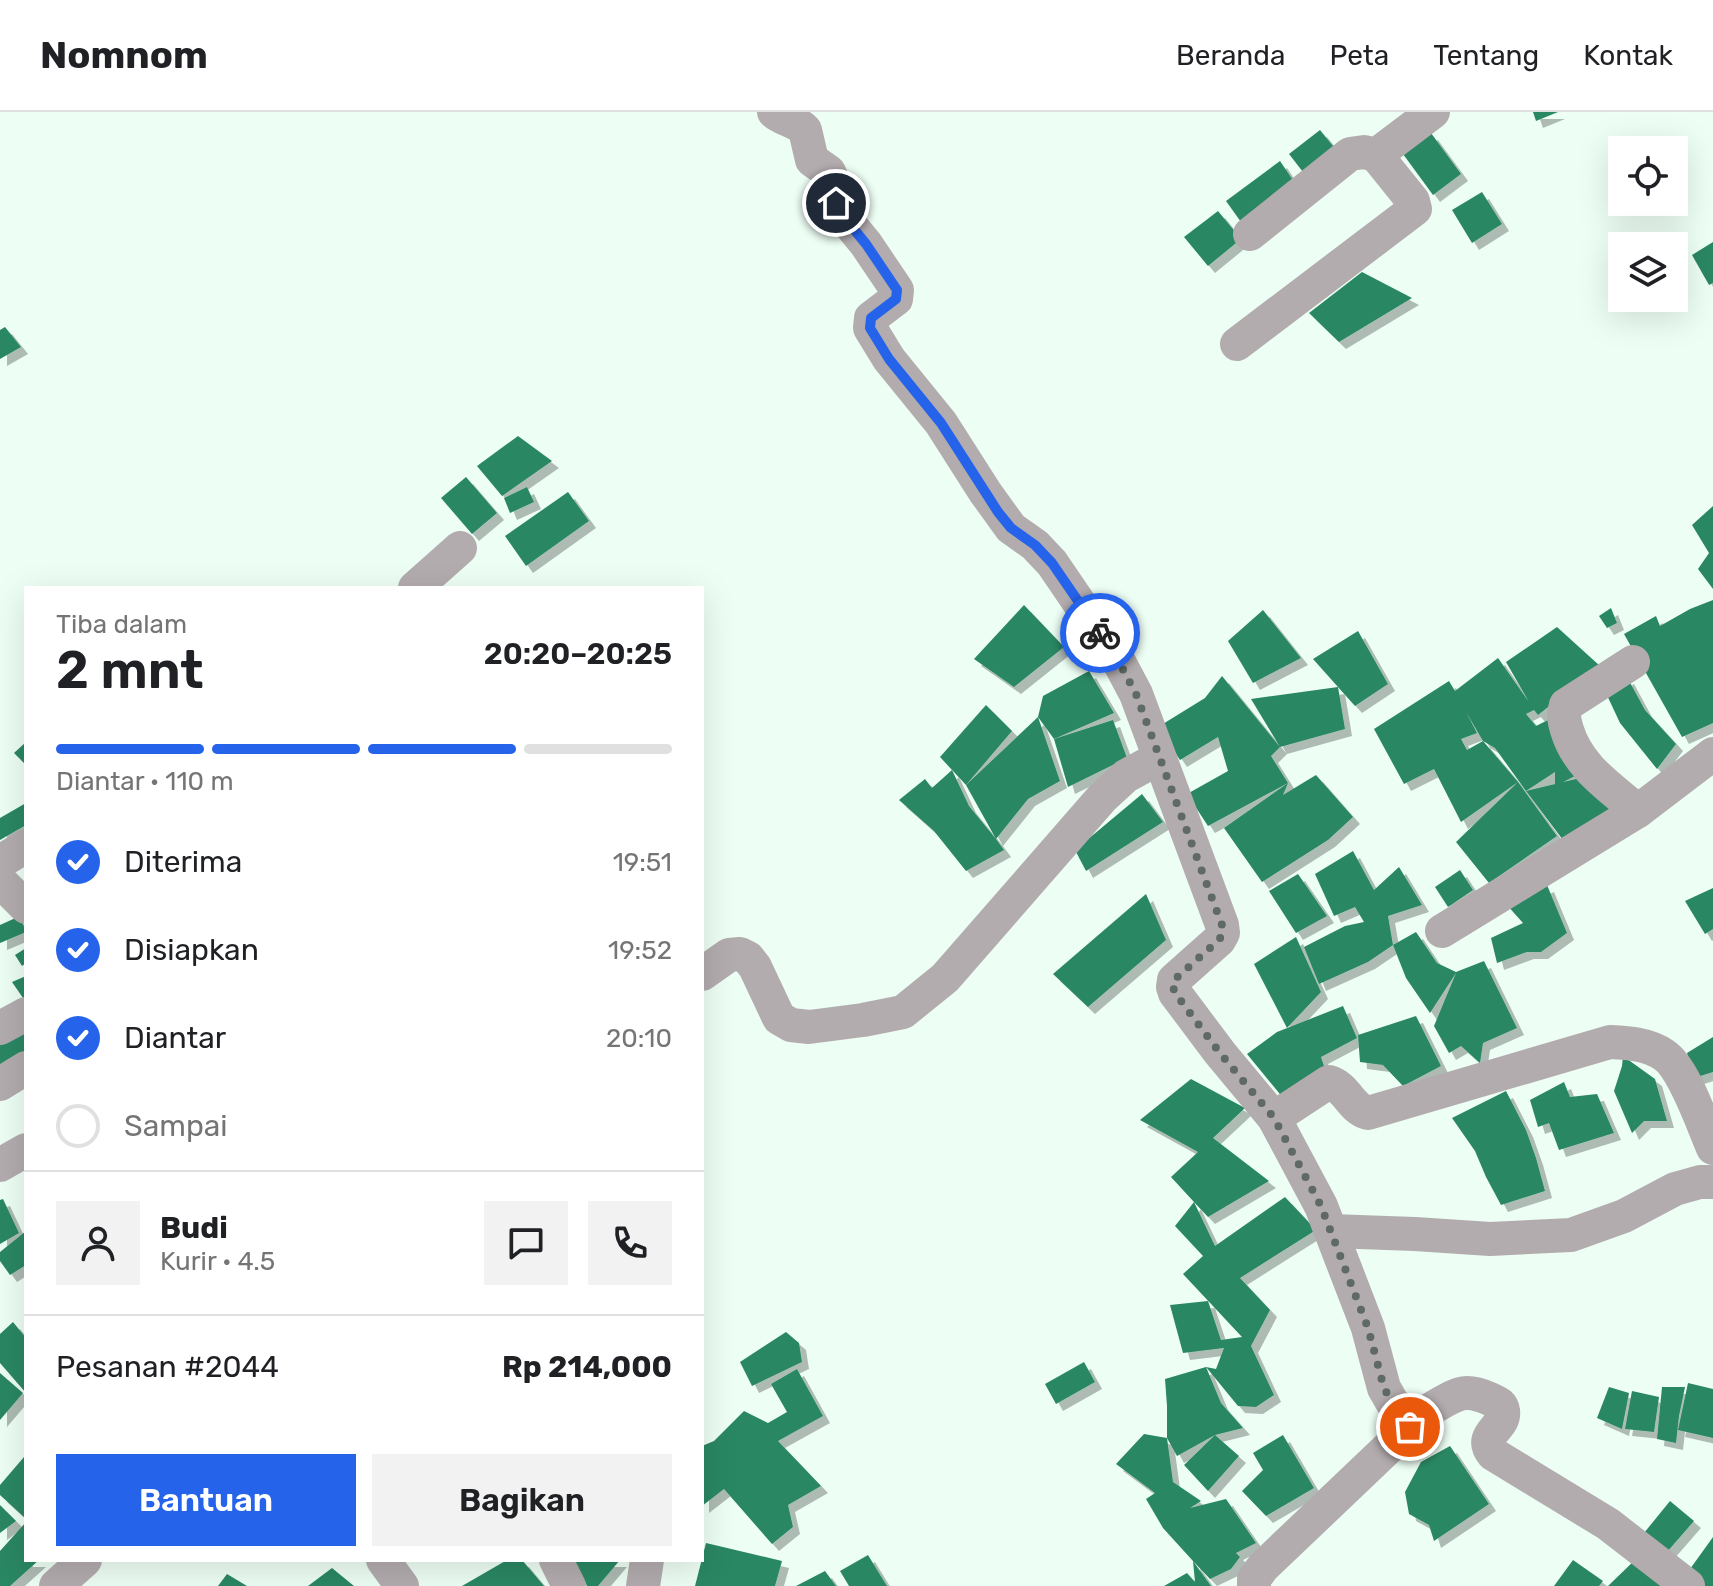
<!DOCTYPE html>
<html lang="id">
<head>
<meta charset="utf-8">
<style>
  :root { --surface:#fff; --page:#f2f2f2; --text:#202124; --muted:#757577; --line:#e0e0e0; --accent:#2563eb }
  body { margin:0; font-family:Rubik,sans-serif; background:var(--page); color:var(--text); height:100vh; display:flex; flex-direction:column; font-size:30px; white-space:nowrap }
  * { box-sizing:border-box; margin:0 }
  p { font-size:26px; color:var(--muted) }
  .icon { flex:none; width:44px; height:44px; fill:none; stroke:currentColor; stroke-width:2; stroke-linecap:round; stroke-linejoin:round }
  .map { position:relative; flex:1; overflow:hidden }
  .panel { position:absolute; left:24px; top:474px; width:680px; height:976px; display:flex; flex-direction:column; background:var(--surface); border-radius:0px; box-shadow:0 8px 32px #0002 }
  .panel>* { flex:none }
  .controls { position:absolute; left:1608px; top:24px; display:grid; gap:16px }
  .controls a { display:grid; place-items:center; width:80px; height:80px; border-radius:0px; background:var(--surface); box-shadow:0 8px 32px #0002; font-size:40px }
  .pin { position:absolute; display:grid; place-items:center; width:68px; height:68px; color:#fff; margin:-34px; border:4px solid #fff; border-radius:50%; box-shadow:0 2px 8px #0007 }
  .courier { position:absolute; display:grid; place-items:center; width:80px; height:80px; margin:-40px; border:6px solid #2563eb; border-radius:50%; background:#fff; color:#222; box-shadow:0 2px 10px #0007 }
  .head em { font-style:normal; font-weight:600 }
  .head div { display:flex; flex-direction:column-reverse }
  .head { display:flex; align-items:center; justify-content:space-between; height:136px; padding:0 32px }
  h1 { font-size:52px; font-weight:600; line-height:60px }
  .bar { display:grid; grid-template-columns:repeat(4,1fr); gap:12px 8px; align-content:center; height:96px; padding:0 32px }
  .bar i { height:10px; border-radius:6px; background:var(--line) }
  .bar .on { background:var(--accent) }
  .bar p { grid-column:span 4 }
  .line { display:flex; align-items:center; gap:20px; padding:0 32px; border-top:2px solid var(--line) }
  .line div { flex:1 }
  .round { display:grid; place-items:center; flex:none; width:84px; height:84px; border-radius:0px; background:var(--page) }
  ol { padding:0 32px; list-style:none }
  li { display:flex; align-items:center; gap:24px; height:88px }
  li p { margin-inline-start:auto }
  li .icon { padding:8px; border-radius:50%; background:var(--accent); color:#fff; stroke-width:4 }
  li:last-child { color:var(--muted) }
  li i { width:44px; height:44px; border:4px solid var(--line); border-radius:50% }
  .action { display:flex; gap:16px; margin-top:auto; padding:16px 32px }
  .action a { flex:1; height:92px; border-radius:0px; background:var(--accent); color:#fff; font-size:32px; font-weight:600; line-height:92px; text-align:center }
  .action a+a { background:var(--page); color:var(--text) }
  header { display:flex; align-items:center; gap:48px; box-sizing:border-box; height:112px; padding:0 40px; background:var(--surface); border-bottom:2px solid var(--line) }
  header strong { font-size:38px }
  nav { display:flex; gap:44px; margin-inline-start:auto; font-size:28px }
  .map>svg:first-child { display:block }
  .building { fill:#2a8764; fill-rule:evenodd; filter:url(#shadow) }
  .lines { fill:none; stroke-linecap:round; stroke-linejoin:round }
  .street { stroke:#b3acaf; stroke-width:34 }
  .done { stroke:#606a65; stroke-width:8; stroke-dasharray:0 14.4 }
  .route { stroke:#2563eb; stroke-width:10 }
</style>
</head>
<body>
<header>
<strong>Nomnom</strong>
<nav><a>Beranda</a><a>Peta</a><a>Tentang</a><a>Kontak</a></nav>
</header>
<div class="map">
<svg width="1713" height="1474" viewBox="0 0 1713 1474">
  <defs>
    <filter id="shadow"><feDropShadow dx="7" dy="7" stdDeviation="0" flood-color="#0004"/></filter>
  </defs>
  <rect width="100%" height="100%" fill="#edfef5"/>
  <g class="building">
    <polygon points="1533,0 1558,0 1536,9"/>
    <polygon points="1320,18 1342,45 1310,69 1289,42"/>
    <polygon points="1431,21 1461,62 1433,83 1403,42"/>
    <polygon points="1280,49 1299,77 1246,117 1226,89"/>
    <polygon points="1482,80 1502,112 1472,131 1452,98"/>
    <polygon points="1218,99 1241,127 1208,154 1184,125"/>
    <polygon points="1713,130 1713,171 1709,173 1692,143"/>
    <polygon points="1362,160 1412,186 1339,230 1309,201"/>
    <polygon points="5,215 21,235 0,247 0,218"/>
    <polygon points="518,324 552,349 502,384 477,354"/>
    <polygon points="466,365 497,401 472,422 441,386"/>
    <polygon points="527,375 534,390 510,401 504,386"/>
    <polygon points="568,380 589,409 526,454 505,424"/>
    <polygon points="1713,394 1713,477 1698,457 1709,441 1692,413"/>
    <polygon points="1713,488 1713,611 1682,625 1624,522 1656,504 1660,514 1690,497"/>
    <polygon points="1024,493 1064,535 1014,575 974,547"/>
    <polygon points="1611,496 1617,511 1607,516 1599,504"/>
    <polygon points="1263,498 1301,546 1253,571 1228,529"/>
    <path d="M1557,515L1600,554L1538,603L1534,598L1526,602L1536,614L1552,606L1581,661L1563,670L1589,664L1619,701L1563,728L1526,679L1555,672V660L1526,679L1495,636L1483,629L1518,670L1557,724L1489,771L1456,730L1518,670L1461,710L1434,657L1404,672L1374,617L1449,569L1455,579L1498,546L1529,590L1506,550ZM1466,600L1483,629L1467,638L1461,627L1477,621Z"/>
    <polygon points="1358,519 1388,572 1355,594 1338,575 1345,617 1280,635 1271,644 1288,671 1208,714 1187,682 1228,659 1218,625 1180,648 1158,615 1205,586 1222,564 1280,635 1251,587 1338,575 1313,547"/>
    <polygon points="1089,559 1114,601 1054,627 1038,605 1060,669 1028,687 996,727 1004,738 966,759 934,719 899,688 925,667 932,676 952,658 969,694 996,727 966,673 1038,605 1043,584"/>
    <polygon points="1627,565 1645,598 1676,632 1657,657 1620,611 1605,579"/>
    <polygon points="986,593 1012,619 966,673 940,645"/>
    <polygon points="1113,608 1127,646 1068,675 1054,627"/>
    <polygon points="26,630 26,653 14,641"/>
    <polygon points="1316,663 1353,705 1328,728 1262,770 1224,716 1288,671 1283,683"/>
    <polygon points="1142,682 1163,710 1086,759 1075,738"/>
    <polygon points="26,691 26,713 0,728 0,706"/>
    <polygon points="1353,739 1374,778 1399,755 1422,793 1388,804 1393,833 1368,850 1319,872 1304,835 1345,814 1364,810 1355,795 1334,804 1315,762"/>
    <polygon points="1460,758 1473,778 1448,795 1435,775"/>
    <polygon points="1298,762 1327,804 1296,821 1269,779"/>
    <polygon points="1547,773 1567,821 1541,840 1527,840 1497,851 1491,826 1523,811 1506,792"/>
    <polygon points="1713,776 1713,817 1705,822 1685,789"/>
    <polygon points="1146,782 1166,828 1088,895 1053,862"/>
    <polygon points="20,804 26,820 0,831 0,813"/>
    <polygon points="1416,820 1437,851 1456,860 1484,849 1517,916 1483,931 1480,951 1461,934 1449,941 1434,914 1456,861 1430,901 1406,866 1393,833"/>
    <polygon points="1296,825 1321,880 1287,916 1254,852"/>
    <polygon points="26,836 26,851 22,854 15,843"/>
    <polygon points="26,864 26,885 23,886 12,870"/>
    <polygon points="1343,894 1357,926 1321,945 1327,963 1284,987 1247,942 1277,920"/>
    <polygon points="1416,904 1441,954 1403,974 1383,953 1360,950 1358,923"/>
    <polygon points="26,916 26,952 0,967 0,922"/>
    <polygon points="1713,925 1713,960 1694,966 1687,941"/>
    <polygon points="1623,944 1655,967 1667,1009 1644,1009 1632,1021 1614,979 1622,954"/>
    <polygon points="1191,967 1245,996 1213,1026 1269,1069 1208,1105 1194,1090 1215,1134 1285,1085 1316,1118 1240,1166 1270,1198 1251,1234 1274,1283 1256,1295 1238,1294 1206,1255 1221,1291 1243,1316 1215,1323 1239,1344 1208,1379 1184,1353 1215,1323 1177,1344 1167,1326 1167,1294 1165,1267 1206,1255 1216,1257 1224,1236 1183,1241 1170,1193 1208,1189 1221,1228 1242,1225 1183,1162 1203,1144 1175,1114 1194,1090 1171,1065 1198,1040 1140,1008"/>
    <polygon points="1564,970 1570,985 1597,982 1614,1021 1559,1038 1549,1011 1538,1015 1530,988"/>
    <polygon points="1506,979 1526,1018 1536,1046 1545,1079 1501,1093 1486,1065 1475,1039 1452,1006"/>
    <polygon points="3,1087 19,1121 0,1132 0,1088"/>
    <polygon points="26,1119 26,1153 10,1163 0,1149 0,1140"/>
    <polygon points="13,1210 26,1226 26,1281 0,1251 0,1222"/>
    <polygon points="786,1220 799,1231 802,1250 752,1274 740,1250"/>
    <polygon points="1084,1250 1095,1270 1056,1292 1045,1272"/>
    <polygon points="797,1257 823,1304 778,1329 821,1374 788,1393 793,1415 772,1432 724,1377 702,1394 702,1334 714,1329 744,1299 768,1311 787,1300 771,1272"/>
    <polygon points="0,1261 23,1281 0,1308"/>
    <polygon points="1688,1271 1713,1277 1713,1326 1678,1318"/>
    <polygon points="1609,1275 1629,1281 1622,1317 1597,1306"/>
    <polygon points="1662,1275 1685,1275 1679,1304 1676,1331 1657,1327"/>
    <polygon points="1632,1279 1659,1285 1654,1320 1625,1317"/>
    <polygon points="1144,1322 1167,1326 1173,1370 1201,1389 1190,1396 1226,1387 1256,1431 1236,1441 1240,1445 1231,1457 1210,1467 1193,1449 1211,1474 1164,1474 1187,1461 1195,1470 1193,1449 1163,1416 1146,1387 1155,1381 1116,1352"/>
    <polygon points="1283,1323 1314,1376 1266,1404 1242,1379 1263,1358 1253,1341"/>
    <polygon points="1450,1334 1489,1392 1434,1429 1429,1413 1409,1402 1405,1380 1421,1350"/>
    <polygon points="24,1345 26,1349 26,1402 24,1405 0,1383 0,1373"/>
    <polygon points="1670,1389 1694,1409 1667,1440 1644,1421"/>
    <polygon points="0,1393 16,1409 0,1421"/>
    <polygon points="26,1410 26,1448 39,1448 10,1474 0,1474 0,1439"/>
    <polygon points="1713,1425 1713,1474 1698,1474 1685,1464"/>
    <polygon points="706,1431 782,1449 775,1474 695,1474"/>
    <polygon points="868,1443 887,1474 849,1474 840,1459"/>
    <polygon points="1637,1446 1665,1474 1608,1474"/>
    <polygon points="507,1448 522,1448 544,1474 462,1474"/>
    <polygon points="574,1448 620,1448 598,1474 587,1474"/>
    <polygon points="1573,1448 1603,1469 1599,1474 1554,1474"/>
    <polygon points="332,1456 354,1474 308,1474"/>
    <polygon points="825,1459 836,1474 796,1474"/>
    <polygon points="227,1462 247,1474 218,1474"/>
  </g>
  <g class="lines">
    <g class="street">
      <path d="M774,0C783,8 797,9 805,18L812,48L829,60L833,69L836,91L839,99L866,132L897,178L896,187L871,206L870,216L889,247L941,311L985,380L1011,416L1035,433L1052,451L1118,548L1136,582L1222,813L1223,821L1219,828L1174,868L1173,875L1175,881L1220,941L1274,1006L1321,1094L1368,1216L1384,1276L1392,1290L1411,1309L1410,1315L1263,1455L1254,1467V1474"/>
      <polyline points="1250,122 1350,42 1364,40 1376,43"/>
      <polyline points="1237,232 1415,97 1413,89 1376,43 1433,0"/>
      <polyline points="415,476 460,436"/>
      <path d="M1633,550L1566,593C1563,603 1564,608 1567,618C1578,655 1610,675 1638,699"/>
      <polyline points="0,750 26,734"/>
      <polyline points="0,769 26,795"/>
      <polyline points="1442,819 1638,699 1713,642"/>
      <polyline points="702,862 729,843 740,842 748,846 755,855 779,906 791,913 809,915 863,908 903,900 945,866 1102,686 1126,664 1159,646"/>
      <polyline points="0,916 26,902"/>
      <polyline points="0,972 26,956"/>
      <path d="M1274,1006L1329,970C1347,975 1351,997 1368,1001L1610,930C1629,931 1648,932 1664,943C1684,956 1703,1013 1713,1036"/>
      <polyline points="0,1053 26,1038"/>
      <polyline points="1331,1119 1415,1122 1490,1127 1571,1123 1624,1104 1675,1077 1700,1070 1713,1070"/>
      <path d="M1411,1309C1424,1302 1446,1286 1460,1282C1470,1279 1481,1283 1490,1287C1496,1290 1502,1291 1503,1299C1506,1316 1477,1322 1493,1342L1608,1412L1688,1474"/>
      <polyline points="383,1448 402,1474"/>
      <polyline points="556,1448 569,1474"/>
      <polyline points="56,1474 85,1448"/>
      <polyline points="643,1474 647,1448"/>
    </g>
  </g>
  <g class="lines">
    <polyline class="done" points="1100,521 1118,548 1136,582 1222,813 1223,821 1219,828 1174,868 1173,875 1175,881 1220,941 1274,1006 1321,1094 1368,1216 1384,1276 1392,1290 1411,1309 1410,1315"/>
    <polyline class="route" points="836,91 839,99 866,132 897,178 896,187 871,206 870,216 889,247 941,311 998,400 1011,416 1035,433 1052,451 1100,521"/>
  </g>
</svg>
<div class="controls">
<a><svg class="icon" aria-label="locate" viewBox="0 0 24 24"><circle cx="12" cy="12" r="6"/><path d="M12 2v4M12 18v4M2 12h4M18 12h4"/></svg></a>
<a><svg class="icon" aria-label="layers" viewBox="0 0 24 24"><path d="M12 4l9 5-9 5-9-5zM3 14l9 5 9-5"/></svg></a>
</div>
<div class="pin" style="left:1410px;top:1315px;background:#ea580c"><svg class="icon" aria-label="bag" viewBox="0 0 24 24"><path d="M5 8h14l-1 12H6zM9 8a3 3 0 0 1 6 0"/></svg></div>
<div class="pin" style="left:836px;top:91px;background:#1f2937"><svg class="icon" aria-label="home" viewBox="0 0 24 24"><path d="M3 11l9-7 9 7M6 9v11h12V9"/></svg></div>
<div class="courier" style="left:1100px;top:521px"><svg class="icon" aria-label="bike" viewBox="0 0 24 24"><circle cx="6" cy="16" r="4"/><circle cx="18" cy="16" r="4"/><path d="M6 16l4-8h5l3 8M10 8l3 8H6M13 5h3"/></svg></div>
<section class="panel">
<div class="head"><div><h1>2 mnt</h1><p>Tiba dalam</p></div><em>20:20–20:25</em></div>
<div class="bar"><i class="on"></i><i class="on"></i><i class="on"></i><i></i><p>Diantar · 110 m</p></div>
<ol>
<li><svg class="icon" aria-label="check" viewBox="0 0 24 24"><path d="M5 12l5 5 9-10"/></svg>Diterima<p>19:51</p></li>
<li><svg class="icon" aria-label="check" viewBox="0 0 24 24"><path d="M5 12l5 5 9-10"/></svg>Disiapkan<p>19:52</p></li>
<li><svg class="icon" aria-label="check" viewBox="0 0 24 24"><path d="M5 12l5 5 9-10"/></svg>Diantar<p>20:10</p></li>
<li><i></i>Sampai</li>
</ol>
<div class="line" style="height:144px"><a class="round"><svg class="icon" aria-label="person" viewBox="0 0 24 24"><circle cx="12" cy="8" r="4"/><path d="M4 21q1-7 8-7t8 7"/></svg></a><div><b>Budi</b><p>Kurir · 4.5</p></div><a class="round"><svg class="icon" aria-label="chat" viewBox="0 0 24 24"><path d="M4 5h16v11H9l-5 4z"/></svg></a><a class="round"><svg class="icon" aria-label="phone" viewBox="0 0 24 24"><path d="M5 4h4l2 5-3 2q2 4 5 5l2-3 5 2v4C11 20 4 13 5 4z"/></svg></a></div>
<div class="line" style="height:104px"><div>Pesanan #2044</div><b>Rp 214,000</b></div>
<div class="action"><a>Bantuan</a><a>Bagikan</a></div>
</section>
</div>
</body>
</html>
